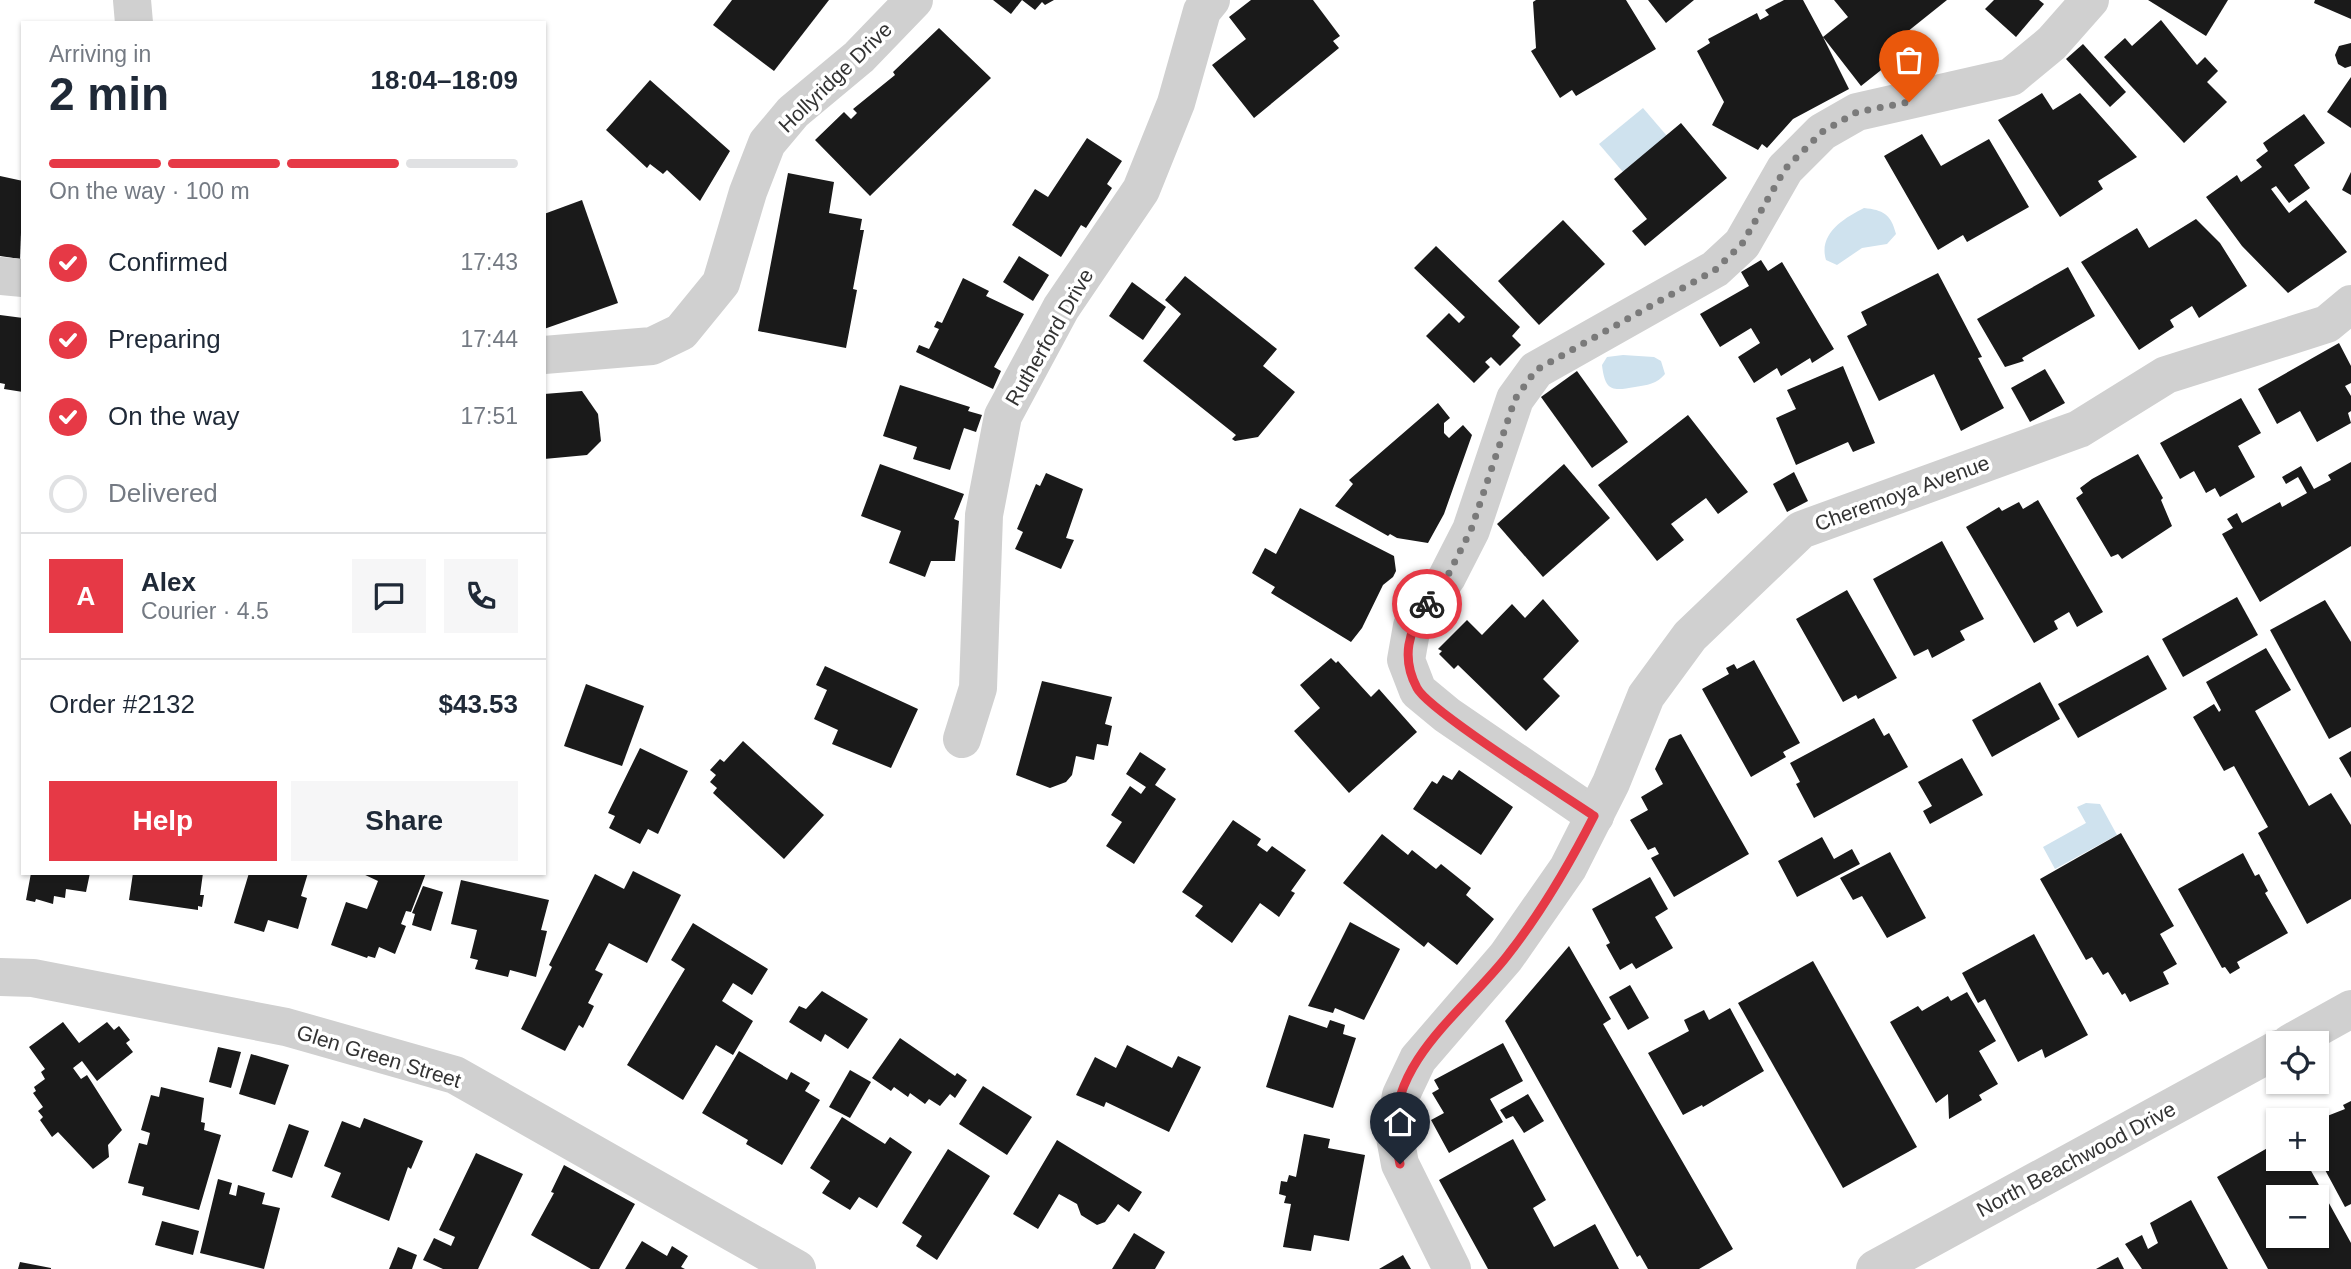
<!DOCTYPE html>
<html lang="en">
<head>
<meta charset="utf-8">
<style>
  :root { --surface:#fff; --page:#f6f6f7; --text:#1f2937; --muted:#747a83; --line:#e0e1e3; --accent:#e63946 }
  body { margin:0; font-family:Helvetica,sans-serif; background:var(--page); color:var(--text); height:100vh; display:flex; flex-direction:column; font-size:26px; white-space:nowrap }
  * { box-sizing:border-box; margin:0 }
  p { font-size:23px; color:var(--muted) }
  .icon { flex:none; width:38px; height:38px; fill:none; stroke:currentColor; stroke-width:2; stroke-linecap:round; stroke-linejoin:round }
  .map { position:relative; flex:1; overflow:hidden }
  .side { position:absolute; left:21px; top:21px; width:525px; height:854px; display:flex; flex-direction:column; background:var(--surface); border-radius:0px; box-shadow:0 2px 5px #0004 }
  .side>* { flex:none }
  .tools { position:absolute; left:2266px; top:1031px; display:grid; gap:14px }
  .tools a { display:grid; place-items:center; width:63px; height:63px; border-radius:0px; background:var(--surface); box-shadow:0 2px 5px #0004; font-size:35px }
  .pin { position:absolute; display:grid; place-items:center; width:60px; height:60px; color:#fff; margin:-72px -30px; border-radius:50% 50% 50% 0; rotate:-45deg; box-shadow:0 0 7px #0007 }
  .pin .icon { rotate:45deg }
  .courier { position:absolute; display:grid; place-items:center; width:70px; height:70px; margin:-35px; border:5px solid #e63946; border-radius:50%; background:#fff; color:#222; box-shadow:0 2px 9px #0007 }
  .overview em { font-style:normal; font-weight:800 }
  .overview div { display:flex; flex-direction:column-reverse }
  .overview { display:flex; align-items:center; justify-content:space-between; height:119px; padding:0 28px }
  h1 { font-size:46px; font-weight:800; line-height:52px }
  .bar { display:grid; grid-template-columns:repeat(4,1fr); gap:10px 7px; align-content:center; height:84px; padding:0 28px }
  .bar i { height:9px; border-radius:5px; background:var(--line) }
  .bar .selected { background:var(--accent) }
  .bar p { grid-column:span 4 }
  .line { display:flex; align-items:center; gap:18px; padding:0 28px; border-top:2px solid var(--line) }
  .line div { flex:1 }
  .round { display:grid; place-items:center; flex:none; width:74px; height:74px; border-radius:0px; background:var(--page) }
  ol { padding:0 28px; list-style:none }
  li { display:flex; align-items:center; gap:21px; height:77px }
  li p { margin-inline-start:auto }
  li .icon { padding:7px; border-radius:50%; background:var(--accent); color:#fff; stroke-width:4 }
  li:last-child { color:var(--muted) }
  li i { width:38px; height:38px; border:4px solid var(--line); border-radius:50% }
  .cta { display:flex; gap:14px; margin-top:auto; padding:14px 28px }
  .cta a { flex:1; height:80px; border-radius:0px; background:var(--accent); color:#fff; font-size:28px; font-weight:800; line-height:80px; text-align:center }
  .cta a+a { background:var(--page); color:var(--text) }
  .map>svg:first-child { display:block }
  .water { fill:#cfe2ee }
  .building { fill:#1a1a1a; fill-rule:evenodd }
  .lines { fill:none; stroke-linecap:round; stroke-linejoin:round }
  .minor { stroke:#d0d0d0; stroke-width:38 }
  .done { stroke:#7a7a7a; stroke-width:7; stroke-dasharray:0 12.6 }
  .route { stroke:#e63946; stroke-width:9 }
  .labels { text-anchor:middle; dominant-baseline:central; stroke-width:7; stroke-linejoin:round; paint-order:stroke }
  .street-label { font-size:21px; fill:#333; stroke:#fff }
</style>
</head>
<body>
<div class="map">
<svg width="2351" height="1269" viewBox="0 0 2351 1269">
  <rect width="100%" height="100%" fill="#fff"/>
  <g class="water">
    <polygon points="1643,108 1667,136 1623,172 1599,144"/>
    <path d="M1864,208C1883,210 1891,214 1896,234L1887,244L1862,248L1837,265L1826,260C1818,234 1844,218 1864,208Z"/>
    <path d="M1623,355L1654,357L1661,361L1665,374C1657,384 1647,385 1635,387C1613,391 1605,392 1602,365L1607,357Z"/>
    <polygon points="2086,803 2100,804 2117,835 2055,869 2043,847 2086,823 2077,807"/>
  </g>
  <g class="building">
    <polygon points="732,0 829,0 774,71 713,25"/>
    <polygon points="993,0 1022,0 1011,14"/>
    <polygon points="1022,0 1054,0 1045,5 1042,2 1035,10"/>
    <polygon points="1251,0 1313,0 1340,36 1333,41 1339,48 1254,118 1212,65 1246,39 1229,17"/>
    <polygon points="1536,0 1626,0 1656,49 1576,96 1572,90 1560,98 1531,51 1536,48 1533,2"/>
    <polygon points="1648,0 1694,0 1666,23"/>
    <polygon points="1784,0 1803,0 1823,37 1848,17 1834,0 1947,0 1882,52 1890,63 1861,86 1823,37 1849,89 1793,119 1767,148 1762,144 1758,150 1712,125 1724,102 1697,51 1710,43 1708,39 1757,13 1760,20 1769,15 1765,10"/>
    <polygon points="1994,0 2039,0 2044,4 2016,37 1985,9"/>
    <polygon points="2148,0 2228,0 2206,36"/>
    <polygon points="2315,0 2351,0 2351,19 2314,3"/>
    <polygon points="2161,20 2197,65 2205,57 2218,71 2207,82 2227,102 2184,143 2104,57 2125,38 2132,46"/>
    <polygon points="939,28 991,78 870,196 815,140 844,112 851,119 857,113 853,109 895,75 893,72"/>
    <polygon points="2351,43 2351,66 2345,68 2338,64 2335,55 2339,46"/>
    <polygon points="2083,44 2126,92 2110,107 2066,59"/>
    <polygon points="2351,77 2351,128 2327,112"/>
    <polygon points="650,80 730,151 700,201 667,170 663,174 650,164 647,168 606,130"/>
    <polygon points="2042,93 2053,110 2080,93 2137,157 2098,181 2103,189 2060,217 1998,120"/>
    <polygon points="2304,114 2325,143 2294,165 2310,188 2289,203 2276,186 2271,189 2289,213 2306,200 2347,252 2288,293 2242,246 2206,197 2237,175 2241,182 2262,167 2256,160 2268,151 2263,143"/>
    <polygon points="1681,123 1727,178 1645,246 1632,231 1647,219 1614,179"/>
    <polygon points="1922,134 1941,166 1989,139 2029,207 1967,242 1963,235 1938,250 1884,156"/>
    <polygon points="1087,138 1122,161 1107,184 1112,188 1086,228 1081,225 1061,257 1012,225 1035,189 1048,197"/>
    <polygon points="2351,172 2351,195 2342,190"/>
    <polygon points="788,173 834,182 829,213 862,219 860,230 864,230 853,289 857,290 846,348 758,331"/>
    <polygon points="0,176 23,181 20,259 0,256"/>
    <polygon points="582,200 618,303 544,329 544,214"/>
    <polygon points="2196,219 2220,243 2247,286 2199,318 2192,306 2170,320 2174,327 2139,350 2081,262 2137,228 2149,248"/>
    <polygon points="1563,220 1605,264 1539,325 1498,281"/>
    <polygon points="1436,246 1520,327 1512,336 1521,345 1500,366 1491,357 1485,362 1490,367 1474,383 1426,336 1449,313 1459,323 1465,317 1414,268"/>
    <polygon points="1019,256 1049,275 1033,301 1003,282"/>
    <polygon points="1761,260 1768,271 1782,262 1834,349 1812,363 1810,358 1781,376 1777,368 1754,383 1738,357 1760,343 1751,328 1720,347 1700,314 1749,286 1741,272"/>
    <polygon points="2068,267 2095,316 2022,358 2024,361 2005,367 1977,319"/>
    <polygon points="1938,273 1982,357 1978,358 2004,408 1961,431 1934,374 1879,401 1847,336 1867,325 1861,312"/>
    <polygon points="1185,276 1277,349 1263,366 1295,392 1258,437 1235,441 1232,439 1236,435 1143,361 1181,314 1165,300"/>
    <polygon points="963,278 989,291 986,296 1024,314 994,367 1001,371 993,389 916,352 919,345 929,349 939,329 934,327 937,321 942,323"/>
    <polygon points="1132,282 1166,307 1143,340 1109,316"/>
    <polygon points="0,315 23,318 23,392 4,389 5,384 0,383"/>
    <polygon points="2339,343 2351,366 2351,383 2345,386 2351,396 2351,411 2348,413 2351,423 2317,442 2300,411 2277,424 2258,389"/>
    <polygon points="1843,366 1875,443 1853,452 1848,442 1796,465 1776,418 1796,409 1787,390"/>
    <polygon points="2045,369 2065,403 2030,422 2011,388"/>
    <polygon points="1577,371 1628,442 1592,468 1541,397"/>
    <polygon points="900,385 970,407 968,411 982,415 976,432 964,428 950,470 913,459 917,447 883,436"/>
    <polygon points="582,391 598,414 601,441 587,455 544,459 544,394"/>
    <polygon points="2241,398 2261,433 2238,446 2255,477 2220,497 2215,488 2206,493 2194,471 2180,479 2160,443"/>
    <polygon points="1438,403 1450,418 1444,423 1444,433 1449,438 1463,425 1472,435 1444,514 1428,543 1397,538 1390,534 1388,536 1335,506 1353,484 1349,480"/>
    <polygon points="1688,415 1748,492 1718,514 1706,498 1671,524 1684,540 1657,561 1598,485"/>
    <polygon points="2138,454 2163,498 2161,500 2172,526 2122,559 2118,554 2111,557 2076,498 2083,493 2080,488 2092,479"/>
    <polygon points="2351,462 2351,546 2260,602 2222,534 2233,528 2227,519 2237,513 2242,523 2280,502 2282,507 2307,493 2298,477 2286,484 2282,477 2301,466 2314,489 2331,480 2328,475"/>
    <polygon points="880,464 964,494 954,519 959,521 955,561 931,561 925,577 889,563 901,531 861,516"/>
    <polygon points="1564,464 1610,518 1543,577 1497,524"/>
    <polygon points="1794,472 1808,501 1787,512 1773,484"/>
    <polygon points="1046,473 1083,489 1066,538 1074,540 1061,569 1015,549 1023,532 1017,529 1036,484 1040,486"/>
    <polygon points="2038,500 2103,612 2077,627 2069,612 2054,621 2058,629 2034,643 1966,527 1999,507 2002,511 2019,502 2023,509"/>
    <polygon points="1300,508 1394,556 1396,571 1393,577 1383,585 1362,628 1351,642 1271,593 1275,587 1252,573 1265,548 1276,554"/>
    <polygon points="1942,541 1984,619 1960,631 1965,640 1932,658 1928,649 1914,656 1873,579"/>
    <polygon points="1847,590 1897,678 1858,699 1856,695 1843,702 1796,619"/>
    <polygon points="2237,597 2258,635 2183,677 2162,639"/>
    <polygon points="1543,599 1579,641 1543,679 1560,696 1526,731 1458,665 1454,669 1439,654 1442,651 1438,649 1467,620 1482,635 1512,604 1525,618"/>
    <polygon points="2325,600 2351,642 2351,727 2329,739 2270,630"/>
    <polygon points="2266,648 2291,690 2255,711 2309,806 2331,793 2351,825 2351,899 2307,924 2258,833 2268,827 2234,766 2224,771 2193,717 2214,704 2219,712 2221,710 2206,682"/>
    <polygon points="2148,655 2167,689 2078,738 2058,704"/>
    <polygon points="1331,658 1336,663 1338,661 1371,697 1379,689 1417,732 1349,793 1294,731 1320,708 1300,685"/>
    <polygon points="1754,660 1800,743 1783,752 1786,757 1751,777 1702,689 1729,674 1726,668 1734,664 1737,669"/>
    <polygon points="825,666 918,709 891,768 832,744 838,730 814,719 827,690 816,685"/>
    <polygon points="1042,681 1112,697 1105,724 1112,726 1108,746 1097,744 1094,760 1076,756 1072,775 1066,782 1050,788 1016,775"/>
    <polygon points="2040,682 2060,719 1992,757 1972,720"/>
    <polygon points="586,684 644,706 622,766 564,746"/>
    <polygon points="1874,718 1884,736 1889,733 1908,767 1814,818 1796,784 1800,782 1790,763"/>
    <polygon points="1681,734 1749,854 1674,897 1651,858 1659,854 1655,847 1648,850 1630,820 1648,810 1641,797 1663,784 1655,769 1669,739"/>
    <polygon points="743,741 824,815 784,859 713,793 717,788 710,782 716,775 710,770 720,759 724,762"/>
    <polygon points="640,748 688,771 658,834 648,829 640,844 609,828 615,816 608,813"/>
    <polygon points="2351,751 2351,778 2339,758"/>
    <polygon points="1140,752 1166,769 1155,785 1176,799 1134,864 1106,846 1122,822 1111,815 1130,786 1141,794 1146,787 1126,774"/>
    <polygon points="1962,758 1983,795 1930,824 1923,811 1932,806 1918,782"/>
    <polygon points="1459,770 1513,807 1481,855 1413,809 1432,781 1437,784 1443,775 1452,780"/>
    <polygon points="1233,820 1261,839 1257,845 1267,852 1272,846 1306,870 1291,891 1295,893 1279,917 1260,903 1232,943 1195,916 1203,906 1182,892"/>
    <polygon points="2121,833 2174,926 2160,934 2177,964 2163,972 2169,984 2130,1002 2125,993 2122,995 2108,972 2103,975 2092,957 2086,960 2040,879"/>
    <polygon points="1382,834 1408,855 1412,850 1436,869 1441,864 1471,888 1466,895 1494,919 1457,965 1428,942 1424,947 1343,883"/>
    <polygon points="1822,837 1834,859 1852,849 1860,864 1797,897 1778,861"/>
    <polygon points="1890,852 1926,918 1887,938 1862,896 1853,900 1840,878"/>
    <polygon points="2243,853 2255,876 2259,874 2268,891 2265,893 2288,933 2237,962 2240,968 2230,974 2225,967 2222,968 2178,889"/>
    <polygon points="633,871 681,895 647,963 609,943 595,970 603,974 588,1003 594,1006 583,1028 579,1025 565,1051 521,1029 552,967 549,965 595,874 624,889"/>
    <polygon points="31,873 90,873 86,892 66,889 65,898 54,896 53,904 36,899 35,902 26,900"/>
    <polygon points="133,873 203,873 200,895 204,895 202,907 198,906 198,910 129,900"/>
    <polygon points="249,873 308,873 301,896 307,898 298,929 268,920 264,932 234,923"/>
    <polygon points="361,873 426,873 411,912 406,911 401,924 406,926 395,954 379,947 375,958 368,956 367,958 331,945 346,902 367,909 378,881"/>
    <polygon points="1650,877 1668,909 1655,917 1673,948 1636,969 1632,963 1620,970 1606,945 1610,943 1592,909"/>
    <polygon points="461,880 549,900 541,930 547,931 536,977 510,970 508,977 475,969 478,960 470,958 477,930 451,924"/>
    <polygon points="423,886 443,892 431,931 412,925 415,914 412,913"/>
    <polygon points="1350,922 1400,949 1364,1020 1335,1008 1333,1013 1308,1006"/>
    <polygon points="693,923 768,969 752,995 733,983 722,1001 753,1021 733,1055 716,1045 683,1100 627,1065 685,969 671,960"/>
    <polygon points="2034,934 2088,1035 2045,1058 2042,1049 2018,1062 1985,999 1978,1003 1962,973"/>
    <polygon points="1569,946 1611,1019 1603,1024 1733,1249 1699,1269 1648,1269 1640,1255 1637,1257 1505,1021"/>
    <polygon points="1813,961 1917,1147 1843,1188 1738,1003"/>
    <polygon points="1630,985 1649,1018 1628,1030 1609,997"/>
    <polygon points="822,991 868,1019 848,1049 825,1034 821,1042 789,1022 799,1006 806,1009"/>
    <polygon points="1967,992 1996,1041 1979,1051 1998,1084 1979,1095 1982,1100 1949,1119 1948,1094 1936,1103 1890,1022 1918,1006 1922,1011 1948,996 1951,1001"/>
    <polygon points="1730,1008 1764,1071 1703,1107 1702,1105 1683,1115 1648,1053 1689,1031 1684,1020 1704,1010 1709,1020"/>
    <polygon points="1289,1015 1327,1028 1330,1020 1345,1025 1343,1034 1356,1038 1333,1108 1266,1087"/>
    <polygon points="63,1022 79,1043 107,1022 114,1030 119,1026 130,1040 126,1043 133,1052 97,1081 82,1061 73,1068 81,1079 87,1075 122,1130 108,1145 109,1157 93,1169 58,1132 52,1137 40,1120 43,1117 38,1111 43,1107 33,1093 36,1091 34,1087 45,1079 41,1072 45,1069 29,1047"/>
    <polygon points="900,1038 955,1076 957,1073 967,1080 955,1098 950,1094 940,1106 929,1099 925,1104 910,1093 908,1097 894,1087 891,1091 872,1078"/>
    <polygon points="1503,1043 1523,1081 1490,1099 1503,1122 1449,1153 1431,1120 1444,1113 1432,1093 1439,1089 1434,1080"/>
    <polygon points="1127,1045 1172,1068 1178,1056 1201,1067 1169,1132 1106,1102 1104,1107 1076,1095 1095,1057 1116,1068"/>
    <polygon points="218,1047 241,1052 231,1088 209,1082"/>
    <polygon points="739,1051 787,1080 791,1072 810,1083 805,1091 820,1100 782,1165 746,1144 748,1140 702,1113"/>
    <polygon points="251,1054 289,1065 275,1105 239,1094"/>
    <polygon points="850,1070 871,1082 850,1118 829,1107"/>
    <polygon points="983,1086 1032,1117 1007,1155 959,1124"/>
    <polygon points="161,1087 204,1098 201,1122 205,1123 204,1130 221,1135 199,1210 142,1195 144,1187 128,1183 139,1143 147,1145 150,1133 141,1130 151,1095 159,1097"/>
    <polygon points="1528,1094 1544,1121 1524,1133 1513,1116 1506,1119 1500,1110"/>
    <polygon points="2351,1101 2351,1204 2345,1207 2317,1155 2317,1120 2345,1109 2343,1105"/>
    <polygon points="842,1117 885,1144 890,1137 912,1152 877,1208 859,1197 850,1210 822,1193 830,1181 810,1168"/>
    <polygon points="364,1118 423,1141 411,1169 408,1167 389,1221 331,1197 341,1173 324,1166 342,1121 360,1128"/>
    <polygon points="289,1124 309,1131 292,1178 272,1171"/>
    <polygon points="1304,1134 1330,1139 1328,1148 1365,1155 1349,1241 1314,1235 1311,1251 1283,1247 1291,1204 1284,1203 1286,1196 1279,1194 1281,1181 1287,1182 1289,1175 1296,1177"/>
    <polygon points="1513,1139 1546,1200 1533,1208 1554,1247 1595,1224 1619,1269 1488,1269 1439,1180"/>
    <polygon points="1057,1140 1142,1192 1129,1212 1118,1204 1105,1222 1097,1225 1081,1215 1077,1204 1059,1194 1038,1229 1013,1214"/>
    <path d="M2278,1142V1158H2304L2351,1243V1269H2268L2217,1177ZM2278,1197H2317V1236H2278Z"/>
    <polygon points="948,1149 990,1176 937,1260 916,1246 922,1236 902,1223"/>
    <polygon points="476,1153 523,1174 478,1269 443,1269 423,1260 434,1238 451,1246 455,1237 439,1230"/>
    <polygon points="564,1165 635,1204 599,1269 591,1269 531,1235 554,1193 551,1192"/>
    <polygon points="218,1179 232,1183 229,1194 236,1196 238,1185 265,1193 262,1204 280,1208 264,1269 200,1253"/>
    <polygon points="2191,1200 2228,1269 2142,1269 2125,1244 2142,1235 2148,1249 2158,1243 2150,1223"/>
    <polygon points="162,1221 199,1231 193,1255 155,1245"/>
    <polygon points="1134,1233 1165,1252 1155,1269 1112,1269"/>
    <polygon points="642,1241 667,1256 672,1246 688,1256 681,1267 685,1269 625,1269"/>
    <polygon points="398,1247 417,1255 412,1269 389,1269"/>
    <polygon points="1403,1255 1411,1269 1379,1269"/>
    <polygon points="2118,1257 2124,1269 2096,1269"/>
    <polygon points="20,1262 51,1268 51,1269 18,1269"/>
  </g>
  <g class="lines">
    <g class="minor">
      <polyline points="132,0 134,23"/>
      <polyline points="0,276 23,278"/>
      <polyline points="544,355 652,346 681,332 721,283 748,192 767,143 793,112 859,57 914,0"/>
      <polyline points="962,739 978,688 984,515 1003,416 1061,308 1141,190 1176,103 1202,11 1211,0"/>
      <polyline points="1595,816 1447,715 1418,691 1406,660 1412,626 1447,577 1471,530 1515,399 1536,370 1715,269 1742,244 1785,169 1822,132 1857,112 2011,77 2052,43 2090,0"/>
      <polyline points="0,977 33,978 286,1027 455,1075 797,1269"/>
      <polyline points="2290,1043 2351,1009"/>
      <polyline points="1452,1269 1400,1164 1394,1132 1401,1095 1418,1059 1506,957 1568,868 1611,783 1646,696 1690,636 1801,530 2079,429 2166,375 2327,324 2351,304"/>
      <polyline points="1875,1269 2278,1049"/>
    </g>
  </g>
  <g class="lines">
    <polyline class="done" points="1427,604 1447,577 1471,530 1515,399 1536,370 1715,270 1742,244 1785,169 1822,132 1857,112 1909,102"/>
    <path class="route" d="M1400,1164C1398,1154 1395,1143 1395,1133C1393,1058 1466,1009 1507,956C1541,913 1569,865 1594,816C1565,796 1428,710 1417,688C1401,658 1408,631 1427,604"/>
  </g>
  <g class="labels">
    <g class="street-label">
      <text transform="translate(835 77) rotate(-44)">Hollyridge Drive</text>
      <text transform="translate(1049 337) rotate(-60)">Rutherford Drive</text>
      <text transform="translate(1902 493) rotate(-20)">Cheremoya Avenue</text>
      <text transform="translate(379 1056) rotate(17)">Glen Green Street</text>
      <text transform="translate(2076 1159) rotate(-28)">North Beachwood Drive</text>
    </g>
  </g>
</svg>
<div class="tools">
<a><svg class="icon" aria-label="locate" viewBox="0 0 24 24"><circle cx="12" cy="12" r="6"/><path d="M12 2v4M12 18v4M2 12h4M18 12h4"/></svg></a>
<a>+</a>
<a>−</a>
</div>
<div class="pin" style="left:1909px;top:102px;background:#ea580c"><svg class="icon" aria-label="bag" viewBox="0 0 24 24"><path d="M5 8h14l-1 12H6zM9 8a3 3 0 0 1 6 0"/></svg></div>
<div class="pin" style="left:1400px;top:1164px;background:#1f2937"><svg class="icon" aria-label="home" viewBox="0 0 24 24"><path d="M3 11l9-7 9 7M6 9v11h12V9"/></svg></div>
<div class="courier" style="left:1427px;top:604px"><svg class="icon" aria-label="bike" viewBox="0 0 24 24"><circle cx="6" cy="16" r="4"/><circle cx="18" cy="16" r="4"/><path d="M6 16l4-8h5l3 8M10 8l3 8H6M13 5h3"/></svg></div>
<section class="side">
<div class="overview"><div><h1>2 min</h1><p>Arriving in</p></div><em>18:04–18:09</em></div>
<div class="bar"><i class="selected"></i><i class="selected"></i><i class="selected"></i><i></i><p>On the way · 100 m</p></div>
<ol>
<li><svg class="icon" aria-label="check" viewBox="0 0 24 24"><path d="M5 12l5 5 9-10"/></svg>Confirmed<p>17:43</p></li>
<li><svg class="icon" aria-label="check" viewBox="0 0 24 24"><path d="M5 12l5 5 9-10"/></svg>Preparing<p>17:44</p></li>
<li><svg class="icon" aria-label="check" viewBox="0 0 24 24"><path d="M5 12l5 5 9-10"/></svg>On the way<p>17:51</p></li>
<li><i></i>Delivered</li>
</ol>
<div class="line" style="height:126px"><b class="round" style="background:var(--accent);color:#fff">A</b><div><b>Alex</b><p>Courier · 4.5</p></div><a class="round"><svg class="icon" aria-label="chat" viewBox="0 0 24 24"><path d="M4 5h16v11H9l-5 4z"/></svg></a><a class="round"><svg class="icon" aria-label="phone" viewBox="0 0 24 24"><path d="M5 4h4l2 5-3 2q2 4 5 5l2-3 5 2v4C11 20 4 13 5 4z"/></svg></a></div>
<div class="line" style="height:91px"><div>Order #2132</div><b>$43.53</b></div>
<div class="cta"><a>Help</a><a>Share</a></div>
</section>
</div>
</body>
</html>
